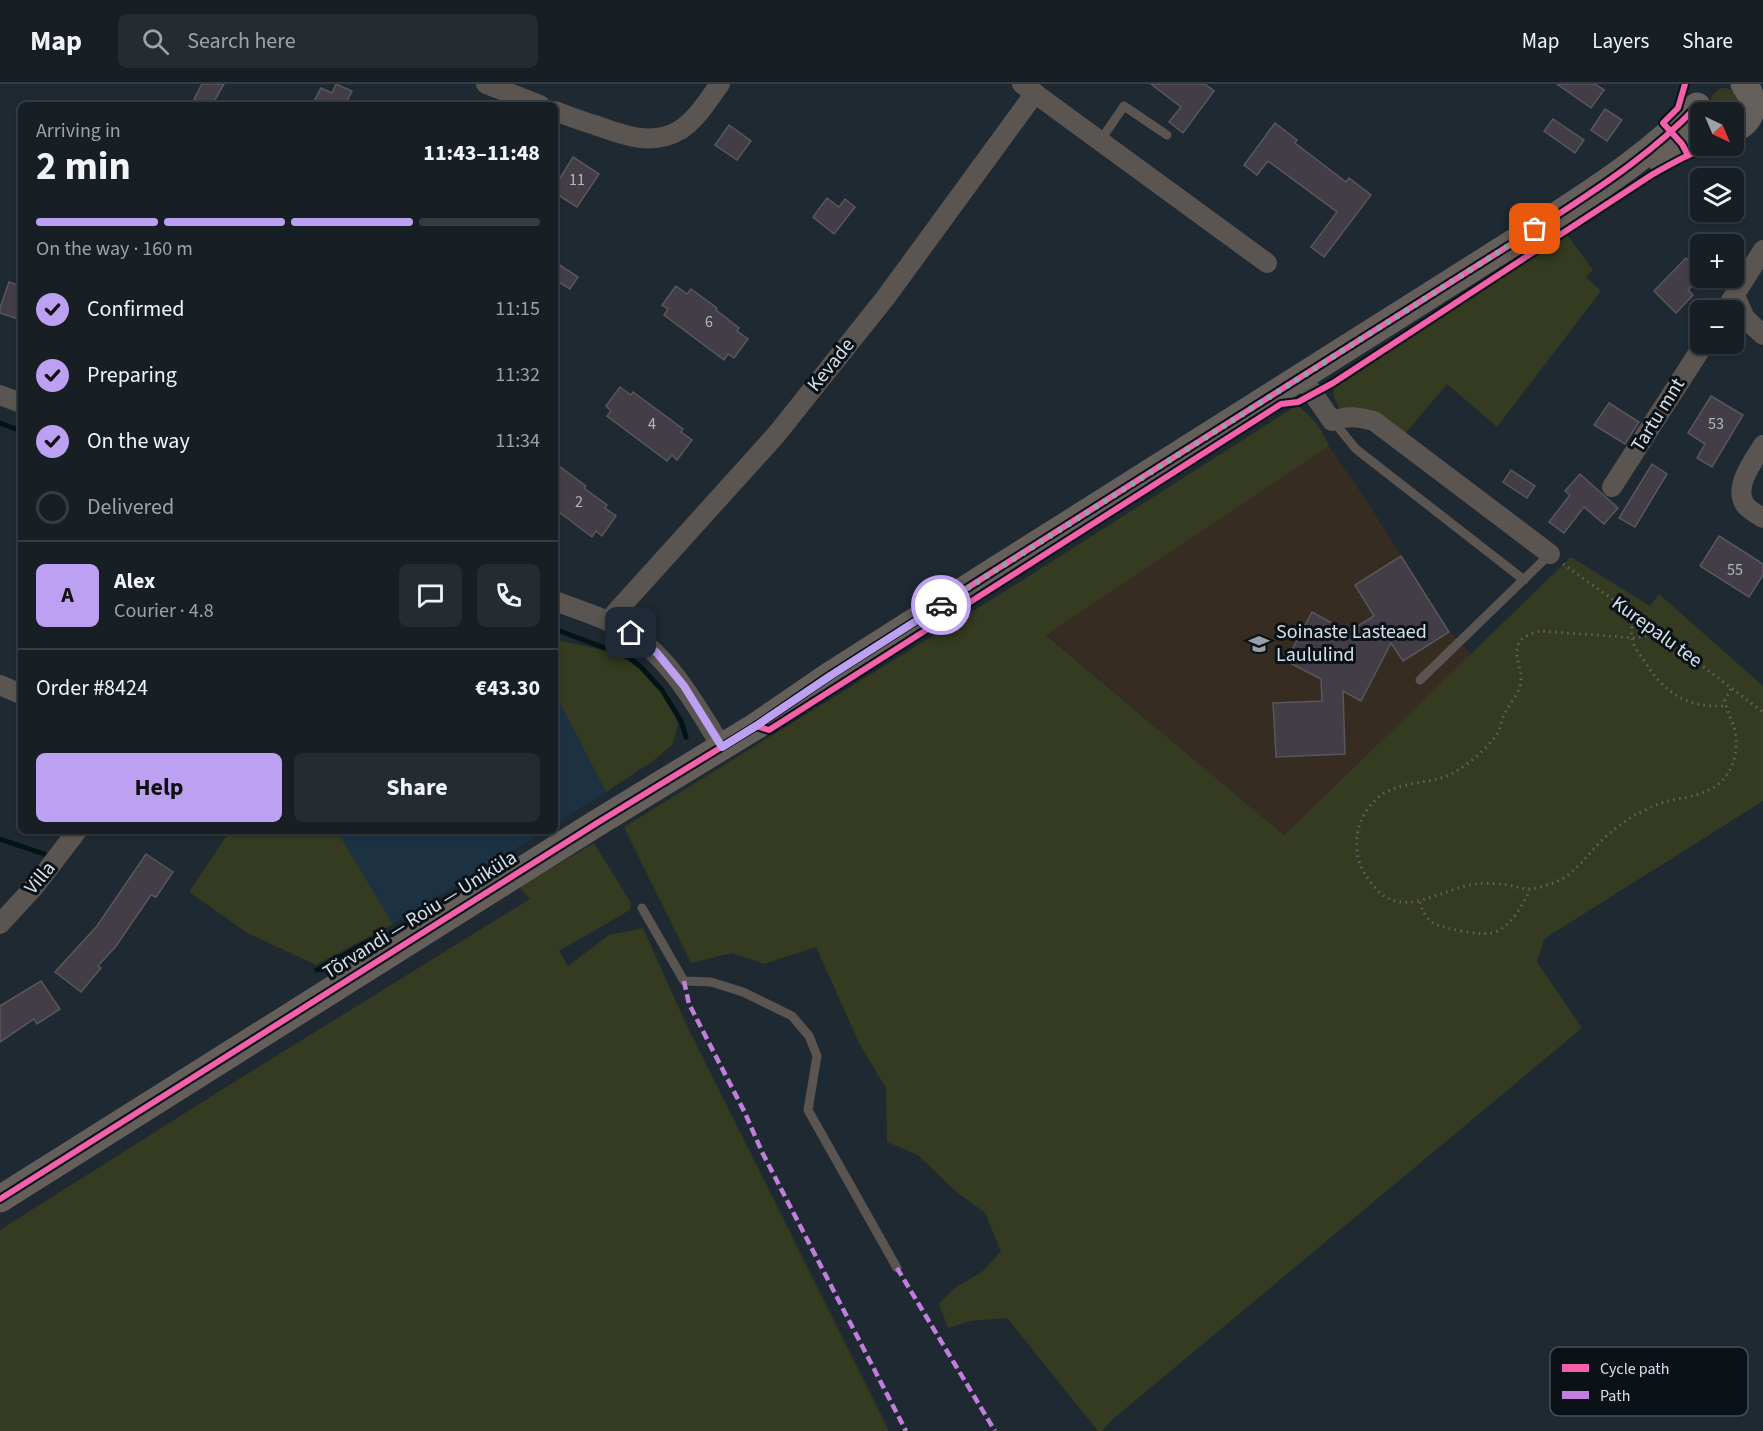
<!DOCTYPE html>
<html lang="en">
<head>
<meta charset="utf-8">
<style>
  :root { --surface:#171f25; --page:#242c32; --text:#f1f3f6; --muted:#9ea2a7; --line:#363d42; --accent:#bca0f2 }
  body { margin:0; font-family:"Source Sans 3",sans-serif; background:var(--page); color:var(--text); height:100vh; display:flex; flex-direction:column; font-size:22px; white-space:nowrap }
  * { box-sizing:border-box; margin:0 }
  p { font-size:20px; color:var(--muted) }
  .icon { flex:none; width:33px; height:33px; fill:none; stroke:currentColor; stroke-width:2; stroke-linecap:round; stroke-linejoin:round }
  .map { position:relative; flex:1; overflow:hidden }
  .drawer { position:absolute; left:18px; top:18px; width:540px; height:732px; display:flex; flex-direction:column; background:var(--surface); border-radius:9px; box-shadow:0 2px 4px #0004,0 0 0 2px var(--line) }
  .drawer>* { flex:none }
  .needle { width:39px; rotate:136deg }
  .tools { position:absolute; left:1690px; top:18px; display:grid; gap:12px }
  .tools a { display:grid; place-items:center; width:54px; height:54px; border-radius:9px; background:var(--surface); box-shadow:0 2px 4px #0004,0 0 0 2px var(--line); font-size:30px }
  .pin { position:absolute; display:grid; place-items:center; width:51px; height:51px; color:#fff; margin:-26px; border-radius:12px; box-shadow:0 3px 9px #0006 }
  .courier { position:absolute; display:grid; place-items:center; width:60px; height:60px; margin:-30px; border:4px solid #bca0f2; border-radius:50%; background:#fff; color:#222; box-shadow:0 2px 8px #0007 }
  .headline em { font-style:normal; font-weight:700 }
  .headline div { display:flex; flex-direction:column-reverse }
  .headline { display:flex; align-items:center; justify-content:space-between; height:102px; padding:0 18px }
  h1 { font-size:39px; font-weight:700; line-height:45px }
  .bar { display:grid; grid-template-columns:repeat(4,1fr); gap:9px 6px; align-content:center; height:72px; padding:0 18px }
  .bar i { height:8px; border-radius:4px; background:var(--line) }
  .bar .on { background:var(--accent) }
  .bar p { grid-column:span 4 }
  .line { display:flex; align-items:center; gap:15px; padding:0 18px; border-top:2px solid var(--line) }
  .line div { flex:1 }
  .round { display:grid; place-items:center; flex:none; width:63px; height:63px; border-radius:9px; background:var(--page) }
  ol { padding:0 18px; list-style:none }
  li { display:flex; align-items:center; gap:18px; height:66px }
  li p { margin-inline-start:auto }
  li .icon { padding:6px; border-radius:50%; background:var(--accent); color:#111; stroke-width:4 }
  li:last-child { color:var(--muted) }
  li i { width:33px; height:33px; border:3px solid var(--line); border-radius:50% }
  .cta { display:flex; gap:12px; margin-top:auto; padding:12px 18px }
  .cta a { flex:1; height:69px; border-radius:9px; background:var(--accent); color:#111; font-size:24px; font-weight:700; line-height:69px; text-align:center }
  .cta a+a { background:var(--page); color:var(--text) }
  header { display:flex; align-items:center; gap:36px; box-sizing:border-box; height:84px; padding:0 30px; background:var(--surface); border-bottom:2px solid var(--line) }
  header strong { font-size:28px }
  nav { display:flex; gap:33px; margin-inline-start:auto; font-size:21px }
  .search { width:420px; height:54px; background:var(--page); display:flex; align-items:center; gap:15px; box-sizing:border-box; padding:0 21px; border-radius:9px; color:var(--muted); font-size:22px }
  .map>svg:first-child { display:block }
  .built { fill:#1c3243 }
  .education { fill:#362c21 }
  .green { fill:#343b20 }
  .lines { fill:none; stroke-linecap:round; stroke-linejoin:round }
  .stream { stroke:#031416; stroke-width:5 }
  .building { fill:#433d45; stroke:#58575c; stroke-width:1.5 }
  .path { stroke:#626261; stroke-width:3; stroke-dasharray:1.5 4.5; stroke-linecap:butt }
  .lane { stroke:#5a5551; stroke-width:9 }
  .street { stroke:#5a5551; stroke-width:20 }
  .secondary { stroke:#655f5b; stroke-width:27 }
  .quiet { stroke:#c07fdc; stroke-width:4.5; stroke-dasharray:9 4.5; stroke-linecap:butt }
  .cycleway-casing { stroke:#0a1218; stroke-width:10 }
  .cycleway { stroke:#f560ab; stroke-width:6 }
  .done { stroke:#95a1a9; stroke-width:6; stroke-dasharray:0 10.8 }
  .route { stroke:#bca0f2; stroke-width:8 }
  .labels { text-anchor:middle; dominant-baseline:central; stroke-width:6; stroke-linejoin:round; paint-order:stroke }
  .number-label { font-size:16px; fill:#b0b8c1 }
  .street-label { font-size:20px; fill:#d5e1ea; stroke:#0a1218 }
  .poi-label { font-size:20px; fill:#d5e1ea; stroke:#0a1218; text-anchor:start }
  .key { fill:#0a1218; stroke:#475057; stroke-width:1.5 }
  .key-label { font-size:16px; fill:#d5e1ea }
</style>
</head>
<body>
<header>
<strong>Map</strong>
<div class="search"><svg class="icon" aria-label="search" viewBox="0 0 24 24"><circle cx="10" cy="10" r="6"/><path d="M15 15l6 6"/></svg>Search here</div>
<nav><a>Map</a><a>Layers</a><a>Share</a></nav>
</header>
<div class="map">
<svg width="1763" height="1347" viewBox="0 0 1763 1347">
  <rect width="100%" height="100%" fill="#1f2931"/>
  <g class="built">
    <polygon points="555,609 606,708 555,740"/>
    <polygon points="337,747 544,747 393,840"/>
  </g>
  <polygon class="education" points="1329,362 1366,416 1450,548 1471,570 1284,751 1046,550"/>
  <g class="green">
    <path d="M1721,4C1736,3 1744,17 1734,29L1715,28C1708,19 1710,10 1721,4Z"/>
    <polygon points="1565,148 1593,186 1586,193 1601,207 1497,343 1447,300 1405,350 1340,326 1334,314 1333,300"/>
    <path d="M1296,322C1313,330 1322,346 1329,362L1046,551L1284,751L1571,473L1650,522L1659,510L1763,602V717L1544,855L1537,878L1582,944L1113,1335L1102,1347H1098L1007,1234L971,1237L948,1244L939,1220L955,1204L983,1187L1001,1167L985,1129L954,1106L918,1071L887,1058L886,1004L860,961L816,863L764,880L732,869L691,879L624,743L1007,506Z"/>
    <polygon points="555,556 577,560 618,570 647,588 669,611 678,641 672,661 653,677 606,708 555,609"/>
    <polygon points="230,747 337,747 393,840 316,881 249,850 189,808"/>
    <polygon points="594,759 631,819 630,826 559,867 568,882 609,851 643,844 687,942 889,1347 0,1347 0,1146 234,998 530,815 519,803"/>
  </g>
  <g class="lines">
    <g class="stream">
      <polyline points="0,339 21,347"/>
      <polyline points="555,545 628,573 641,583 662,606 681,637 686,653"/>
      <polyline points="0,755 44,770"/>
      <polyline points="317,886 371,856"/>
    </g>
  </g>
  <g class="building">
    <polygon points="202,0 224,0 212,21 205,21 194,15"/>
    <polygon points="336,0 352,7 347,17 356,21 312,21 321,4 332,9"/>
    <polygon points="1151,0 1205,0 1214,7 1183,49 1169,38 1181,23"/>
    <polygon points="1557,0 1595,0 1604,6 1591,24"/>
    <polygon points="1605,25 1622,36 1607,57 1591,46"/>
    <polygon points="1553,35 1584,56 1575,69 1544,47"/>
    <polygon points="1275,39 1297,56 1295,59 1346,98 1349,94 1371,111 1324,173 1311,163 1337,128 1268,77 1257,91 1244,81"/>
    <polygon points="729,41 751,57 737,76 715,61"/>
    <polygon points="573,73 599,90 577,123 555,109 555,102"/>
    <polygon points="827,114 839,123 845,115 855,123 834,150 813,133"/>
    <polygon points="1686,174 1701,189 1701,193 1688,206 1693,211 1676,229 1654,207"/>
    <polygon points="555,178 578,193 570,205 555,196"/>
    <polygon points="9,198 21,202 21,236 0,229 0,224"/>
    <polygon points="676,202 687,210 691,205 717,224 716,226 739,244 737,247 748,255 734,274 728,270 724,276 664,231 668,225 662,221"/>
    <polygon points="620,303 631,311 633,308 683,345 681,348 692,356 677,376 672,371 667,377 607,332 611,327 606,322"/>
    <polygon points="1711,312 1743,331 1712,383 1697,374 1705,360 1688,349"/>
    <polygon points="1609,319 1639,338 1625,360 1594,341"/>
    <polygon points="555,379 586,402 584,404 607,421 605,424 616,432 602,452 596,447 592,453 555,425"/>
    <polygon points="1652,380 1667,390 1635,443 1619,434"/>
    <polygon points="1511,386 1535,402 1527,414 1503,398"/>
    <polygon points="1580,390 1618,424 1604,440 1584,423 1564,449 1549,438 1570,411 1565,407"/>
    <polygon points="1719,452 1763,480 1763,491 1749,513 1700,482"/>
    <polygon points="1401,472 1449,548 1403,577 1391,559 1361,617 1343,607 1345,670 1276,673 1273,619 1322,617 1321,595 1286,577 1312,528 1348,548 1374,532 1355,501"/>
    <polygon points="146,770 173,788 156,813 151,811 116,862 98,882 101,884 81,908 55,888 97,842"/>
    <polygon points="41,897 60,925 37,940 34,935 0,958 0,922"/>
  </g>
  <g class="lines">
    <g class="path">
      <polyline points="1563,480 1643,537 1763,628"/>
      <path d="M1634,531C1633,538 1630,547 1632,555C1633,562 1639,569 1643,575C1663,608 1686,624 1725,622"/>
      <path d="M1658,549L1636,554L1540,547C1534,549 1525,551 1520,557C1512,569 1522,584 1521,597C1520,608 1510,619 1505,629C1501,635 1501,644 1497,650C1487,665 1469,680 1453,689C1431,701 1401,696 1380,712C1365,724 1355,743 1357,763C1357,778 1363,788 1372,800C1401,839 1440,804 1476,800C1486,799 1497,799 1507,801C1515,802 1523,805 1530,805C1535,805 1542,803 1547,801C1571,795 1583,776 1599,759C1610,748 1622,739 1635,731C1644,727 1654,721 1664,718C1675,715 1688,714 1699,710C1724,703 1738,681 1736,655C1736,642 1727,630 1725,616L1731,604"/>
      <path d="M1420,818C1422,827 1427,836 1435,840C1447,845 1483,853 1495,848C1512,842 1522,821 1530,806"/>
    </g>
    <g class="lane">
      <polyline points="1100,57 1124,22 1167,51"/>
      <polyline points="1333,337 1356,365 1524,496"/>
      <polyline points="1420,596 1550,470"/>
      <polyline points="642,824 684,897 711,898 743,908 792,932 809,952 817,972 808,1026 897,1184"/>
    </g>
    <g class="street">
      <polyline points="486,0 540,21"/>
      <polyline points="1022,0 1267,179"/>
      <path d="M555,27C568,32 581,37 595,41C623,51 652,63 680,46C697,35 708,16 720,0"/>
      <polyline points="1735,212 1745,234 1763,251"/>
      <polyline points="1725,226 1763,166"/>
      <path d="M1301,292L1332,337C1347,331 1359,333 1374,337L1550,470"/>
      <polyline points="0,311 21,319"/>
      <path d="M1763,361C1753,378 1731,405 1747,423C1751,427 1758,431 1763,434"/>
      <polyline points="1612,403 1704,260"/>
      <path d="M555,517C581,527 609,535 632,550C673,578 696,622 722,663"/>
      <polyline points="608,537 776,351 886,213 1035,9"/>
      <polyline points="0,601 21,610"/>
      <polyline points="0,840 35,802 77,747"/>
    </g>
    <g class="secondary">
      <path d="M1734,45C1754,36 1757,17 1744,0"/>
      <polyline points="1658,73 1701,51"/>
      <path d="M0,1115L597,739L756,642L829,592L994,487L1554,133C1605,100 1656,66 1697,22"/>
    </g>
    <g class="quiet">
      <polyline points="684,897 689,920 745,1029 762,1068 906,1347"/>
      <polyline points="897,1184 995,1347"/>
    </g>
    <g class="cycleway-casing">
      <g id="cycleway">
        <polyline points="1685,0 1678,24 1663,39 1682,60 1688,71"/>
        <path d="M756,642L769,646L1281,320L1298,318L1333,299L1653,90C1675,78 1695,65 1720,62"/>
        <path d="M0,1115L597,739L756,642L829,592L994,487L1554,133C1605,100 1656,66 1697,22"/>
      </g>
    </g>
    <use href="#cycleway" class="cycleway"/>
  </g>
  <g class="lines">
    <polyline class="done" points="941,521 1535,145"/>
    <polyline class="route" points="631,549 657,569 684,602 722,663 756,642 830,592 941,521"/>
  </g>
  <defs>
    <g id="school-bare" transform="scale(1.62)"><path d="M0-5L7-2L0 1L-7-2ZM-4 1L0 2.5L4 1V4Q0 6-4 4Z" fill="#95a1a9" stroke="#0a1218" stroke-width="2.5" paint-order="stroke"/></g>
  </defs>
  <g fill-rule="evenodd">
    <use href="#school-bare" x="1259" y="560"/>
  </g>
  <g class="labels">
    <g class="number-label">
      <text x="577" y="96">11</text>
      <text x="709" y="238">6</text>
      <text x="652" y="340">4</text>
      <text x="1716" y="340">53</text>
      <text x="579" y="418">2</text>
      <text x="1735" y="486">55</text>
    </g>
    <g class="street-label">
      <text transform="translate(831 281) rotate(-51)">Kevade</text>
      <text transform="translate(1658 331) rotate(-58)">Tartu mnt</text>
      <text transform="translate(1657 548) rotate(36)">Kurepalu tee</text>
      <text transform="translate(40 794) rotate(-50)">Villa</text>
      <text transform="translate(420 831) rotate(-32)">Tõrvandi — Roiu — Uniküla</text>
    </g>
    <g class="poi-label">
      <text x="1276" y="548">Soinaste Lasteaed<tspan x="1276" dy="23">Laululind</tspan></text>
    </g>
  </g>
  <rect x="1550" y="1263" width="198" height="69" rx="9" class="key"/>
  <rect x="1562" y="1280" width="27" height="8" fill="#f560ab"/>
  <rect x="1562" y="1307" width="27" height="8" fill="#c07fdc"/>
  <g class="key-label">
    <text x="1600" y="1290">Cycle path</text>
    <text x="1600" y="1317">Path</text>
  </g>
</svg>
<div class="tools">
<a><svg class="needle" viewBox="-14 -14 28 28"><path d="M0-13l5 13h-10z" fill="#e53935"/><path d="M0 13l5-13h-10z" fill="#9ea2a7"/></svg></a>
<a><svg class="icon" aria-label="layers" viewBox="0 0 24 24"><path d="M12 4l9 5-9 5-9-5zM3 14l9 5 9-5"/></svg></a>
<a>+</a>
<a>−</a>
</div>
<div class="pin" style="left:1535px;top:145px;background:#ea580c"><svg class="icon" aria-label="bag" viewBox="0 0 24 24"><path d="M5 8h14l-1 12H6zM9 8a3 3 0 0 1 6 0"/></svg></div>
<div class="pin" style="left:631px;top:549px;background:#1f2937"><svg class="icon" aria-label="home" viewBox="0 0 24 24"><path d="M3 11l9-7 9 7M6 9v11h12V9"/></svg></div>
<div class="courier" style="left:941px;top:521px"><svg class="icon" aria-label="car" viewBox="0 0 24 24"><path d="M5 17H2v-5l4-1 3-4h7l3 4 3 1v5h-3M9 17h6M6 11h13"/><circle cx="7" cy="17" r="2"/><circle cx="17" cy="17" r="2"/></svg></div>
<section class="drawer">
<div class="headline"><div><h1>2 min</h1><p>Arriving in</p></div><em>11:43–11:48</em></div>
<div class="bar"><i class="on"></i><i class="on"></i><i class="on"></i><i></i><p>On the way · 160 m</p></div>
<ol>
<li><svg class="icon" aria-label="check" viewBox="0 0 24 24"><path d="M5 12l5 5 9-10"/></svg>Confirmed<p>11:15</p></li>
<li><svg class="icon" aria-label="check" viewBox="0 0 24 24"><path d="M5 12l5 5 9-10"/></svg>Preparing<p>11:32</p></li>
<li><svg class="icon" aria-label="check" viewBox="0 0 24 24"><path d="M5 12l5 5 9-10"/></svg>On the way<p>11:34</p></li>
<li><i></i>Delivered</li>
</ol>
<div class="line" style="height:108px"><b class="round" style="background:var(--accent);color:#111">A</b><div><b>Alex</b><p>Courier · 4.8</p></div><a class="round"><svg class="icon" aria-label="chat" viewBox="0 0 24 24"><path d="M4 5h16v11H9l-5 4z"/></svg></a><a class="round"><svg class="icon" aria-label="phone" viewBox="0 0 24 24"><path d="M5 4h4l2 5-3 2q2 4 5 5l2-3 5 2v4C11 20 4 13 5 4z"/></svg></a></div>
<div class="line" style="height:78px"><div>Order #8424</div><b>€43.30</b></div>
<div class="cta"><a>Help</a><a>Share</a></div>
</section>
</div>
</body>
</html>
